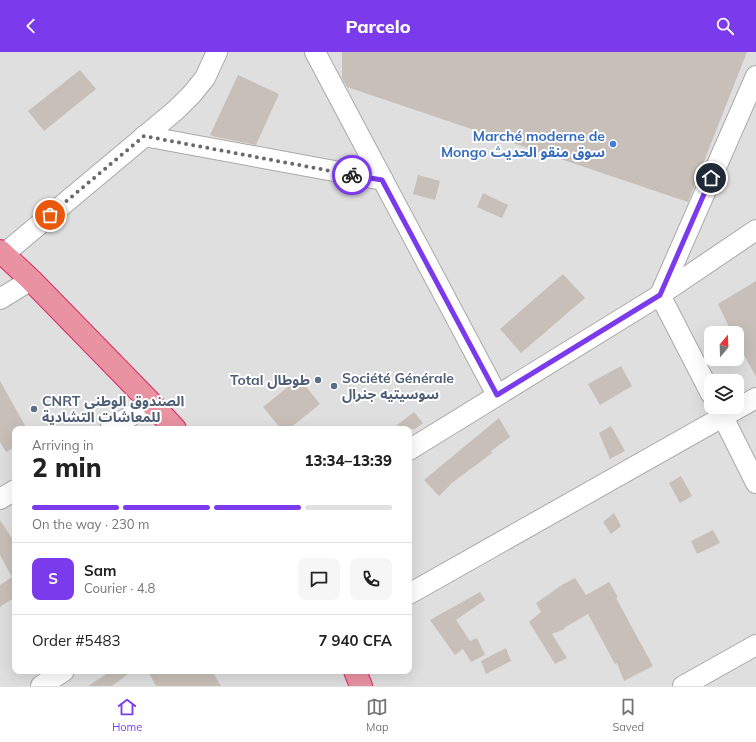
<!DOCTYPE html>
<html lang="en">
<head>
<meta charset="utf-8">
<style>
  :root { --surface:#fff; --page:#f6f6f6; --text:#222; --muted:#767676; --line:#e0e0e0; --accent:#7c3aed }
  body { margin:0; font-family:Mulish,"Noto Sans Arabic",sans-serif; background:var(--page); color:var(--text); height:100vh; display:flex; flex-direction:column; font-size:15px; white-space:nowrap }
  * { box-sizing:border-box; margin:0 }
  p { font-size:13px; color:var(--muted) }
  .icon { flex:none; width:22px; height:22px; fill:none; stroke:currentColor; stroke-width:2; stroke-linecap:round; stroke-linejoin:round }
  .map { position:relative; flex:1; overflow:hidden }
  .drawer { position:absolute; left:12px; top:374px; width:400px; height:248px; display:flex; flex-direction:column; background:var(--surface); border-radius:8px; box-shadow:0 4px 16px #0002 }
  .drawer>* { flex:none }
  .needle { width:26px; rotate:19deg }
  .buttons { position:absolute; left:704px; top:274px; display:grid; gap:8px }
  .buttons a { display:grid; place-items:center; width:40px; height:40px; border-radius:8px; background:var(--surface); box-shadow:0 4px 16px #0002; font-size:20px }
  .pin { position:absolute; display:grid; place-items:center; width:34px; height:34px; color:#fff; margin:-17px; border:2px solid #fff; border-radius:50%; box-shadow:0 1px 4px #0007 }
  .courier { position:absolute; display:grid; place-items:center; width:40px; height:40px; margin:-20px; border:3px solid #7c3aed; border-radius:50%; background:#fff; color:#222; box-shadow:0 1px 5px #0007 }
  .overview em { font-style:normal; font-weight:800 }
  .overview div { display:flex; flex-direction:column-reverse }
  .overview { display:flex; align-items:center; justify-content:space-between; height:68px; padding:0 20px }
  h1 { font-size:26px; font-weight:800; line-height:30px }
  .bar { display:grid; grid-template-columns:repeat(4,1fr); gap:6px 4px; align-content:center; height:48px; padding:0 20px }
  .bar i { height:5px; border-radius:3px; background:var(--line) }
  .bar .selected { background:var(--accent) }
  .bar p { grid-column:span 4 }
  .line { display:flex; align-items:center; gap:10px; padding:0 20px; border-top:1px solid var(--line) }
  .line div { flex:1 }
  .round { display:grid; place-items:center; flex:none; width:42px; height:42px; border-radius:8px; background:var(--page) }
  header { display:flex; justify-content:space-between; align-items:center; height:52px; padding:0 20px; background:var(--accent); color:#fff; font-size:18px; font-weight:800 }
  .menu { display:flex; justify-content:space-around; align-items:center; height:56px; border-top:1px solid var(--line); background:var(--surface); font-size:11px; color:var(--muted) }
  .menu a { display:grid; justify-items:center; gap:2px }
  .menu .selected { color:var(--accent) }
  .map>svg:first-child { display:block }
  .residential { fill:#e0dfdf; fill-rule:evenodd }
  .building { fill:#c7bfb8 }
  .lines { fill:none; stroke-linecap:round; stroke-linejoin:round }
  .street-casing { stroke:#a9a9a9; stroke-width:22 }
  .highway-casing { stroke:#dc2a67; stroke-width:24 }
  .street { stroke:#fff; stroke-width:20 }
  .highway { stroke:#e892a2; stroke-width:22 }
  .done { stroke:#6b6a68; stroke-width:4; stroke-dasharray:0 7.2 }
  .route { stroke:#7c3aed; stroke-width:5 }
  .shop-dot { fill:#3f7fe0; stroke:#fff; stroke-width:1.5 }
  .service-dot { fill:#5c6f8a; stroke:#fff; stroke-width:1.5 }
  .labels { text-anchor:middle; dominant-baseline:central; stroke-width:4; stroke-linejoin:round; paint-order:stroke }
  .shop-label { font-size:14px; font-weight:bold; fill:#366cbe; stroke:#fff; text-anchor:end }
  .service-label { font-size:14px; font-weight:bold; fill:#4e5e75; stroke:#fff; text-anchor:start }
</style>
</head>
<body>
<header><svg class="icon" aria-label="back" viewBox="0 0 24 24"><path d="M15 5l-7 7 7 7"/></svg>Parcelo<svg class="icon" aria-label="search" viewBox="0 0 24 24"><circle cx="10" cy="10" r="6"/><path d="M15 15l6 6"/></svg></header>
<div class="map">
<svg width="756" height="634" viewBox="0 0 756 634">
  <rect width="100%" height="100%" fill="#f2efe9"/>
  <path class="residential" d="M0,0H756V634H0ZM711,281H737V307H711ZM711,329H737V355H711ZM15,377H409V619H15Z"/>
  <g class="building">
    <polygon points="342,0 747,0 688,150 347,35 342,26"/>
    <polygon points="80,18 96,37 44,79 28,59"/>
    <polygon points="238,23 279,42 256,93 216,85 210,83"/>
    <polygon points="418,123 440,129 435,148 413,142"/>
    <polygon points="483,141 508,153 502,166 477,155"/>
    <polygon points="563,222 585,246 521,301 500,277"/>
    <polygon points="756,229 756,325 737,290 737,281 732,281 718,252"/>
    <polygon points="621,314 632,334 600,353 588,332"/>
    <polygon points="299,326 320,352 289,377 281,377 263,355"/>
    <polygon points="0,329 27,377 15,377 15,395 6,400 0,390"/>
    <polygon points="414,360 423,371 415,377 392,377"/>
    <polygon points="499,366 510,385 491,399 492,401 452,431 439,444 424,428"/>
    <polygon points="611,374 625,399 610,407 599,381"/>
    <polygon points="681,424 692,444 680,451 669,431"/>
    <polygon points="614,461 621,474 611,482 603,470"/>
    <polygon points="0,468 15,491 15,545 0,555 0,533 12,525 0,503"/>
    <polygon points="713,478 720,491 697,502 691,489"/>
    <polygon points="575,526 586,543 609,530 618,545 616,546 653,614 624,629 617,611 615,612 588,562 564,576 565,577 552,582 567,606 555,612 529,570 541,560 536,551 562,533"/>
    <polygon points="480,540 485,548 456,568 470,589 477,586 485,603 471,610 463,597 455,603 430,568"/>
    <polygon points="506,596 511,609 486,622 481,609"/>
    <polygon points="111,619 132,619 112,634 88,634"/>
    <polygon points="148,619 212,619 221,634 156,634"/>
  </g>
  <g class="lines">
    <g class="street-casing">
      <g id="street">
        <polyline points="315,0 497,343"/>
        <polyline points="144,84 383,128"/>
        <polyline points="4,202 176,58 192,42 205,26 217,0"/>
        <polyline points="660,243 756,24"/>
        <polyline points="660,243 756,178"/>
        <polyline points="0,247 31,228"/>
        <polyline points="718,355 756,431"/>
        <polyline points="110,377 151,351"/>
        <polyline points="409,398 660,243 711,342"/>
        <polyline points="0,447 15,438"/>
        <polyline points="409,542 756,346"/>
        <polyline points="41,634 64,619"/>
        <polyline points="683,634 756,593"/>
      </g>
    </g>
    <g class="highway-casing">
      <g id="highway">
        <polyline points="0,199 31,228 151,351 175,377"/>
        <polyline points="355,619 361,634"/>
      </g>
    </g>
    <use href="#street" class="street"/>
    <use href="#highway" class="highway"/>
  </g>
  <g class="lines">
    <polyline class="done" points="50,163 144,84 352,123"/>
    <polyline class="route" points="352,123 382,128 497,343 660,243 711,126"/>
  </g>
  <circle class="shop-dot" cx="613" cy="92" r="4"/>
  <g class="service-dot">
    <circle cx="318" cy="328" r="4"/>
    <circle cx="334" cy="334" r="4"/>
    <circle cx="34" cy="357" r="4"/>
  </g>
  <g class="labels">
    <g class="shop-label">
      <text x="605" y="84">Marché moderne de<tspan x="605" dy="16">Mongo سوق منقو الحديث</tspan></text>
    </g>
    <g class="service-label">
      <text x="342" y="326">Société Générale<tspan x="342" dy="16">سوسيتيه جنرال</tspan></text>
      <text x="310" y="328" text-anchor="end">Total طوطال</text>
      <text x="42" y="349">CNRT الصندوق الوطني<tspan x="42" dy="16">للمعاشات التشادية</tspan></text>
    </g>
  </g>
</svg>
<div class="buttons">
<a><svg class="needle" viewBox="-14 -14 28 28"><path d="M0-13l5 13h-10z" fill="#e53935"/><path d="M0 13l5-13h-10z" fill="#767676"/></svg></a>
<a><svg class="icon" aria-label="layers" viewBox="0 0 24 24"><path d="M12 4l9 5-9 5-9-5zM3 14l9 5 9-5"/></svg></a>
</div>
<div class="pin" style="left:50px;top:163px;background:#ea580c"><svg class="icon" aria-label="bag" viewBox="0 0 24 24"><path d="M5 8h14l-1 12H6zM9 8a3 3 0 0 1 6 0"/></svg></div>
<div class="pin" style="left:711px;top:126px;background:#1f2937"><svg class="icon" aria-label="home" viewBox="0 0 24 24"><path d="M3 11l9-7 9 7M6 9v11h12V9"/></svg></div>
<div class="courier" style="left:352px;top:123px"><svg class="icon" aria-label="bike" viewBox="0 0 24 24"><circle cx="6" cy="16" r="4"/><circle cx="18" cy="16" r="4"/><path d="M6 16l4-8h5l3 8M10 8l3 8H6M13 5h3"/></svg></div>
<section class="drawer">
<div class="overview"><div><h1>2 min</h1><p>Arriving in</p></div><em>13:34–13:39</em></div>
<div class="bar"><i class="selected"></i><i class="selected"></i><i class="selected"></i><i></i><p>On the way · 230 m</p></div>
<div class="line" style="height:72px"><b class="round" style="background:var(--accent);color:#fff">S</b><div><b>Sam</b><p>Courier · 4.8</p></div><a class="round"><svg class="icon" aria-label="chat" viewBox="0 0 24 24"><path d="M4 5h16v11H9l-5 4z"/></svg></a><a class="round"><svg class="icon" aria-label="phone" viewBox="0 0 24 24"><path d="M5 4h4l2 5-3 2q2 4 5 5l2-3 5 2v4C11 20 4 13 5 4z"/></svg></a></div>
<div class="line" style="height:52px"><div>Order #5483</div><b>7 940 CFA</b></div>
</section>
</div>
<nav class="menu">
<a class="selected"><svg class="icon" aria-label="home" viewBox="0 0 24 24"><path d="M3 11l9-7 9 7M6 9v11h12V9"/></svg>Home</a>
<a><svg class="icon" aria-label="map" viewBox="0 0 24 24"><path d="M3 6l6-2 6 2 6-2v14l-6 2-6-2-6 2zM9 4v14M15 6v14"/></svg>Map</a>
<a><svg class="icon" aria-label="saved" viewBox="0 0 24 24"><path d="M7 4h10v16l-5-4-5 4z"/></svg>Saved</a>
</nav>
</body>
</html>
